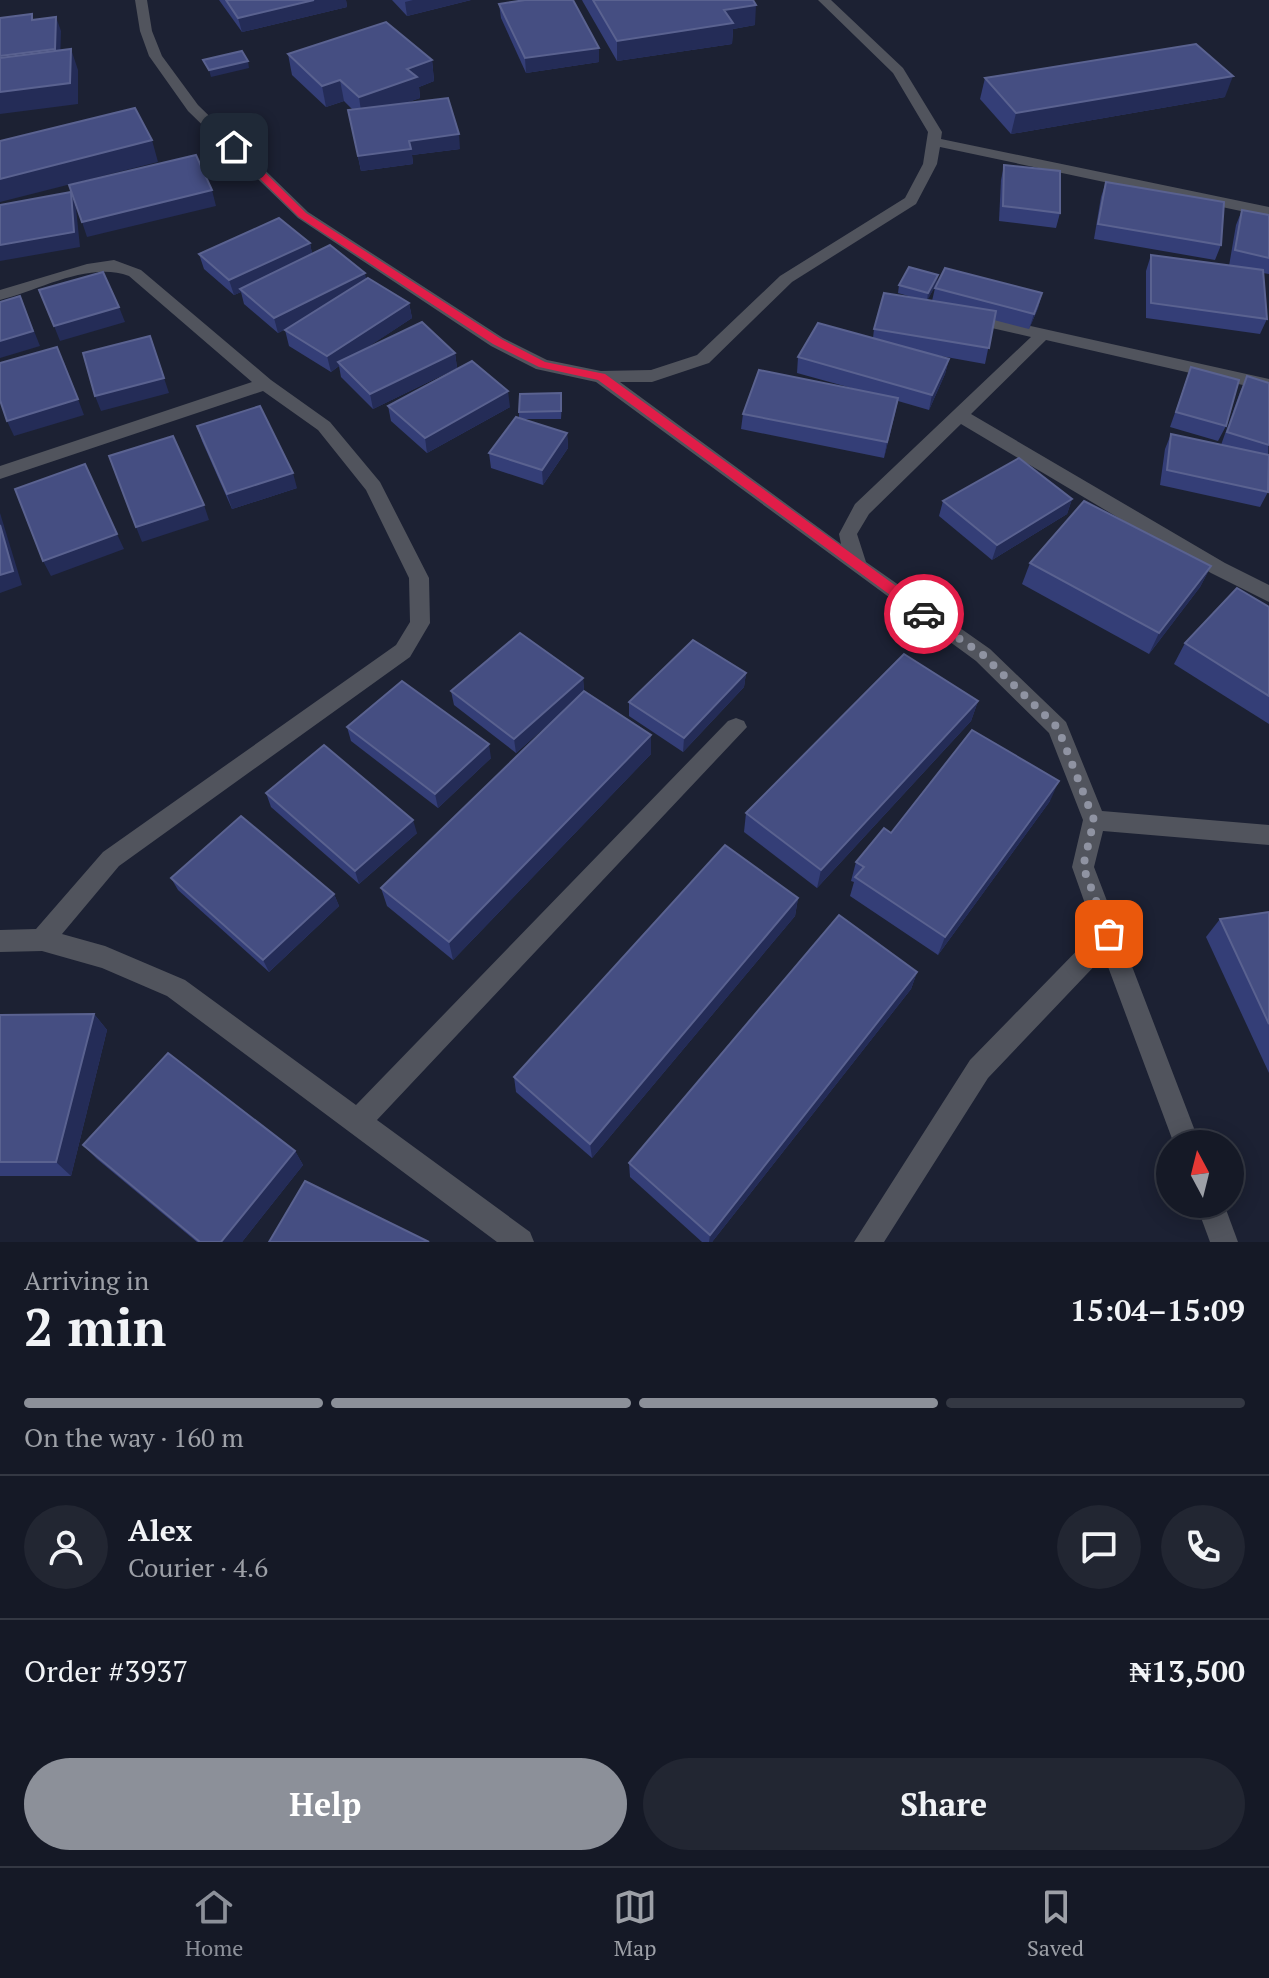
<!DOCTYPE html>
<html lang="en">
<head>
<meta charset="utf-8">
<style>
  :root { --surface:#151926; --page:#222632; --text:#f1f3f6; --muted:#9da0a7; --line:#343843; --accent:#8c9099 }
  body { margin:0; font-family:"PT Serif",serif; background:var(--page); color:var(--text); height:100vh; display:flex; flex-direction:column; font-size:30px; white-space:nowrap }
  * { box-sizing:border-box; margin:0 }
  p { font-size:26px; color:var(--muted) }
  .icon { flex:none; width:44px; height:44px; fill:none; stroke:currentColor; stroke-width:2; stroke-linecap:round; stroke-linejoin:round }
  .map { position:relative; height:1242px; overflow:hidden }
  .panel { display:flex; flex-direction:column; background:var(--surface); flex:1 }
  .panel>* { flex:none }
  .needle { width:52px; rotate:353deg }
  .fabs { position:absolute; left:1156px; top:1130px; display:grid; gap:16px }
  .fabs a { display:grid; place-items:center; width:88px; height:88px; border-radius:50%; background:var(--surface); box-shadow:0 4px 20px #0003,0 0 0 2px var(--line); font-size:40px }
  .pin { position:absolute; display:grid; place-items:center; width:68px; height:68px; color:#fff; margin:-34px; border-radius:16px; box-shadow:0 4px 12px #0006 }
  .courier { position:absolute; display:grid; place-items:center; width:80px; height:80px; margin:-40px; border:6px solid #e11d48; border-radius:50%; background:#fff; color:#222; box-shadow:0 2px 10px #0007 }
  .head em { font-style:normal; font-weight:600 }
  .head div { display:flex; flex-direction:column-reverse }
  .head { display:flex; align-items:center; justify-content:space-between; height:136px; padding:0 24px }
  h1 { font-size:52px; font-weight:600; line-height:60px }
  .bar { display:grid; grid-template-columns:repeat(4,1fr); gap:12px 8px; align-content:center; height:96px; padding:0 24px }
  .bar i { height:10px; border-radius:6px; background:var(--line) }
  .bar .current { background:var(--accent) }
  .bar p { grid-column:span 4 }
  .line { display:flex; align-items:center; gap:20px; padding:0 24px; border-top:2px solid var(--line) }
  .line div { flex:1 }
  .round { display:grid; place-items:center; flex:none; width:84px; height:84px; border-radius:42px; background:var(--page) }
  .primary-button { display:flex; gap:16px; margin-top:auto; padding:16px 24px }
  .primary-button a { flex:1; height:92px; border-radius:48px; background:var(--accent); color:#fff; font-size:32px; font-weight:600; line-height:92px; text-align:center }
  .primary-button a+a { background:var(--page); color:var(--text) }
  .dock { display:flex; justify-content:space-around; align-items:center; height:112px; border-top:2px solid var(--line); background:var(--surface); font-size:22px; color:var(--muted) }
  .dock a { display:grid; justify-items:center; gap:4px }
  .dock .current { color:var(--accent) }
  .map>svg:first-child { display:block }
  .lines { fill:none; stroke-linecap:round; stroke-linejoin:round }
  .minor { fill:#51545d; fill-rule:evenodd }
  .wall { fill:#343e77 }
  .shaded-wall { fill:#242c57 }
  .building { fill:#454e82; stroke:#5a6290; stroke-width:2 }
  .route { fill:#e11d48 }
  .done { stroke:#8f93a2; stroke-width:8; stroke-dasharray:0 14.4 }
</style>
</head>
<body>
<div class="map">
<svg width="1269" height="1242" viewBox="0 0 1269 1242">
  <rect width="100%" height="100%" fill="#1c2133"/>
  <g class="lines">
    <g class="minor">
      <polygon points="135,0 147,0 152,31 162,56 198,105 308,212 503,338 547,360 601,371 651,370 697,355 780,276 905,198 923,164 928,132 893,73 818,0 831,0 903,68 942,132 941,139 1269,207 1269,217 940,147 937,164 916,204 792,282 709,363 652,382 620,382 841,544 839,534 855,504 1031,337 961,321 961,313 967,312 1269,379 1269,391 1046,340 971,414 1225,563 1269,585 1269,602 1211,573 961,424 869,514 857,534 866,562 990,649 1066,722 1102,811 1269,825 1269,845 1103,831 1094,867 1200,1144 1174,1144 1104,956 988,1078 884,1242 854,1242 970,1060 1095,932 1072,867 1083,820 1049,733 976,661 596,382 536,369 491,346 298,218 188,111 149,56 140,31"/>
      <path d="M114,260L141,270L271,380L330,422L380,482L429,578L430,623L410,657L119,866L62,934L105,946L185,980L356,1105L728,721L736,718L744,721L747,727L377,1120L530,1232L534,1242H497L167,996L102,968L42,951L0,952V930L36,929L103,852L396,645L410,622L409,578L366,490L318,430L263,391L0,479V466L252,382L129,276C89,261 40,290 0,300V290L87,264Z"/>
      <polygon points="1196,1204 1224,1204 1238,1242 1210,1242"/>
    </g>
  </g>
  <g class="wall">
    <polygon points="219,0 346,0 347,7 242,32"/>
    <polygon points="392,0 471,0 407,16"/>
    <polygon points="582,0 753,0 755,25 733,29 732,44 617,61 583,2"/>
    <polygon points="499,4 599,48 599,62 526,73 501,18"/>
    <polygon points="288,54 432,60 434,81 419,87 420,98 405,103 460,149 412,155 413,164 361,171 348,110 353,110 344,101 326,107 292,75"/>
    <polygon points="985,78 1225,97 1011,134 980,99"/>
    <polygon points="1004,165 1060,213 1056,228 999,221 1001,180"/>
    <polygon points="1106,182 1221,245 1215,260 1094,239 1101,197"/>
    <polygon points="1242,210 1269,215 1269,274 1263,273 1267,319 1260,334 1146,318 1146,271 1151,255 1229,266 1236,225"/>
    <polygon points="310,243 312,254 366,279 409,303 412,318 366,348 455,353 457,368 373,409 341,377 339,366 331,372 289,346 285,330 293,325 278,333 244,304 241,292 234,295 204,269 199,254"/>
    <polygon points="937,283 927,300 932,301 935,288 1042,293 1038,308 1029,329 994,320 985,364 935,355 949,359 945,374 929,410 898,401 884,458 741,429 743,414 855,389 797,373 798,357 873,338 874,329 915,298 898,293 899,285"/>
    <polygon points="1191,367 1226,426 1218,441 1170,427"/>
    <polygon points="1247,376 1269,383 1268,492 1260,507 1160,485 1165,449 1171,434 1221,445 1240,392"/>
    <polygon points="562,401 561,419 523,419 567,433 568,448 543,485 491,468 489,453 519,418 519,412"/>
    <polygon points="388,406 510,407 427,453 391,421"/>
    <polygon points="197,426 297,488 232,509 202,441"/>
    <polygon points="1072,499 1067,514 992,560 939,516 943,501"/>
    <polygon points="1030,563 1211,566 1200,587 1149,654 1022,584"/>
    <polygon points="1269,607 1269,724 1174,664 1185,643"/>
    <polygon points="746,673 744,687 683,752 629,716 629,702"/>
    <polygon points="583,678 584,692 651,735 651,754 453,960 387,906 381,888 573,702 516,753 454,705 451,691"/>
    <polygon points="978,701 971,721 817,888 744,832 746,813"/>
    <polygon points="347,727 491,758 438,808 351,741"/>
    <polygon points="266,793 417,833 359,884 271,807"/>
    <polygon points="1050,801 938,955 850,896 854,882 851,881 856,862 891,833"/>
    <polygon points="171,878 334,894 339,906 269,972 178,890"/>
    <polygon points="798,898 795,916 592,1158 516,1092 514,1077"/>
    <polygon points="1269,912 1269,1073 1206,937 1220,919"/>
    <polygon points="917,972 911,989 712,1242 702,1242 630,1177 629,1163"/>
    <polygon points="94,1014 107,1030 71,1176 0,1176 0,1015"/>
    <polygon points="83,1145 295,1151 303,1165 242,1242 197,1242 97,1159"/>
  </g>
  <g class="shaded-wall">
    <polygon points="314,0 346,0 347,7 242,32 238,18"/>
    <polygon points="413,0 471,0 407,16 405,2"/>
    <polygon points="756,5 755,25 733,29 732,44 617,61 617,41 724,10"/>
    <polygon points="56,17 61,31 60,64 0,71 0,56"/>
    <polygon points="599,48 599,62 526,73 525,58"/>
    <polygon points="71,49 78,70 78,104 0,114 0,92"/>
    <polygon points="432,60 434,81 419,87 420,98 362,118 359,97 407,69"/>
    <polygon points="248,61 249,68 211,77 209,70"/>
    <polygon points="1233,76 1225,97 1011,134 1016,113"/>
    <polygon points="340,80 344,101 326,107 322,86"/>
    <polygon points="459,134 460,149 412,155 413,164 361,171 358,156 409,141"/>
    <polygon points="152,140 158,162 0,202 0,179"/>
    <polygon points="212,190 216,206 87,237 82,222"/>
    <polygon points="71,192 76,208 80,247 0,261 0,245"/>
    <polygon points="310,243 313,258 240,289 241,292 234,295 229,280"/>
    <polygon points="365,273 368,288 278,333 274,318"/>
    <polygon points="938,275 937,283 927,301 928,293"/>
    <polygon points="1042,293 1038,308 1029,329 1034,314"/>
    <polygon points="20,296 40,346 0,358 0,341"/>
    <polygon points="409,303 412,318 341,365 338,362 339,366 331,372 327,356"/>
    <polygon points="119,307 125,322 60,341 54,326"/>
    <polygon points="150,336 169,393 101,411 95,396"/>
    <polygon points="455,353 457,368 373,409 370,394"/>
    <polygon points="949,359 945,374 929,410 932,395"/>
    <polygon points="64,362 84,415 14,436 7,421"/>
    <polygon points="508,391 510,407 427,453 425,438"/>
    <polygon points="898,398 895,413 884,458 887,442"/>
    <polygon points="567,433 568,448 543,485 542,470"/>
    <polygon points="293,473 297,488 232,509 227,494"/>
    <polygon points="1072,499 1067,514 992,560 997,545"/>
    <polygon points="204,505 209,520 142,542 136,527"/>
    <polygon points="0,513 22,585 0,593"/>
    <polygon points="117,534 124,549 51,576 43,561"/>
    <polygon points="1211,566 1200,587 1149,654 1159,633"/>
    <polygon points="746,673 744,687 683,752 684,738"/>
    <polygon points="583,678 584,693 516,753 514,739"/>
    <polygon points="978,701 971,721 817,888 821,870"/>
    <polygon points="651,735 651,754 453,960 449,942"/>
    <polygon points="489,744 491,758 438,808 435,794"/>
    <polygon points="1059,781 1050,801 938,955 945,937"/>
    <polygon points="413,820 417,833 359,884 355,871"/>
    <polygon points="334,894 339,906 269,972 263,960"/>
    <polygon points="798,898 795,916 592,1158 590,1144"/>
    <polygon points="917,972 911,989 712,1242 709,1242 710,1235"/>
    <polygon points="94,1014 107,1030 71,1176 56,1162"/>
    <polygon points="295,1151 303,1165 242,1242 221,1242"/>
  </g>
  <g class="building">
    <polygon points="226,0 314,0 238,18"/>
    <polygon points="525,0 573,0 599,48 525,58 499,4"/>
    <polygon points="593,0 753,0 756,5 724,10 733,23 617,41"/>
    <polygon points="32,14 32,20 56,17 55,49 0,56 0,18"/>
    <polygon points="386,22 432,60 407,69 417,77 359,97 340,80 322,86 288,54"/>
    <polygon points="1196,44 1233,76 1016,113 985,78"/>
    <polygon points="71,49 70,83 0,92 0,58"/>
    <polygon points="242,51 248,61 209,70 203,60"/>
    <polygon points="448,98 459,134 409,141 411,149 358,156 348,110"/>
    <polygon points="135,108 152,140 0,179 0,141"/>
    <polygon points="196,155 212,190 82,222 69,185"/>
    <polygon points="1004,165 1060,171 1060,213 1003,206"/>
    <polygon points="1106,182 1224,202 1221,245 1098,224"/>
    <polygon points="71,192 74,232 0,245 0,205"/>
    <polygon points="1242,210 1269,215 1269,258 1235,250"/>
    <polygon points="279,218 310,243 229,280 199,254"/>
    <polygon points="330,245 365,273 274,318 240,289"/>
    <polygon points="1151,255 1263,270 1267,319 1151,303"/>
    <polygon points="909,267 938,275 928,293 899,285"/>
    <polygon points="945,268 1042,293 1034,314 935,288"/>
    <polygon points="103,272 119,307 54,326 39,290"/>
    <polygon points="368,278 409,303 327,356 285,330"/>
    <polygon points="884,293 996,311 989,348 874,329"/>
    <polygon points="20,296 33,331 0,341 0,302"/>
    <polygon points="422,322 455,353 370,394 338,362"/>
    <polygon points="818,323 949,359 932,395 798,357"/>
    <polygon points="150,336 164,378 95,396 83,353"/>
    <polygon points="57,347 78,399 7,421 0,400 0,363"/>
    <polygon points="472,361 508,391 425,438 388,406"/>
    <polygon points="1191,367 1239,380 1226,426 1176,412"/>
    <polygon points="759,370 898,398 887,442 743,414"/>
    <polygon points="1247,376 1269,383 1269,445 1227,432"/>
    <polygon points="561,393 561,411 519,412 520,394"/>
    <polygon points="260,406 293,473 227,494 197,426"/>
    <polygon points="516,417 567,433 542,470 489,453"/>
    <polygon points="1171,434 1269,455 1268,492 1167,470"/>
    <polygon points="173,436 204,505 136,527 109,456"/>
    <polygon points="1019,458 1072,499 997,545 943,501"/>
    <polygon points="85,464 117,534 43,561 15,489"/>
    <polygon points="1084,501 1211,566 1159,633 1030,563"/>
    <polygon points="0,525 13,571 0,575"/>
    <polygon points="1237,588 1269,607 1269,696 1185,643"/>
    <polygon points="520,633 583,678 514,739 451,691"/>
    <polygon points="693,640 746,673 684,738 629,702"/>
    <polygon points="904,654 978,701 821,870 746,813"/>
    <polygon points="402,681 489,744 435,794 347,727"/>
    <polygon points="584,691 651,735 449,942 381,888"/>
    <polygon points="972,730 1059,781 945,937 855,877 864,867 856,862 884,828 891,833"/>
    <polygon points="324,745 413,820 355,871 266,793"/>
    <polygon points="241,816 334,894 263,960 171,878"/>
    <polygon points="725,845 798,898 590,1144 514,1077"/>
    <polygon points="1269,912 1269,1024 1220,919"/>
    <polygon points="839,915 917,972 710,1235 629,1163"/>
    <polygon points="94,1014 56,1162 0,1162 0,1015"/>
    <polygon points="168,1053 295,1151 221,1242 200,1242 83,1145"/>
    <polygon points="305,1181 429,1242 269,1242"/>
  </g>
  <polygon class="route" points="230,145 237,145 306,213 501,339 545,362 605,374 929,610 929,617 920,617 598,380 539,367 493,344 299,217 230,149"/>
  <g class="lines">
    <polyline class="done" points="924,614 983,655 1058,728 1094,820 1083,867 1109,934"/>
  </g>
</svg>
<div class="fabs">
<a><svg class="needle" viewBox="-14 -14 28 28"><path d="M0-13l5 13h-10z" fill="#e53935"/><path d="M0 13l5-13h-10z" fill="#9da0a7"/></svg></a>
</div>
<div class="pin" style="left:1109px;top:934px;background:#ea580c"><svg class="icon" aria-label="bag" viewBox="0 0 24 24"><path d="M5 8h14l-1 12H6zM9 8a3 3 0 0 1 6 0"/></svg></div>
<div class="pin" style="left:234px;top:147px;background:#1f2937"><svg class="icon" aria-label="home" viewBox="0 0 24 24"><path d="M3 11l9-7 9 7M6 9v11h12V9"/></svg></div>
<div class="courier" style="left:924px;top:614px"><svg class="icon" aria-label="car" viewBox="0 0 24 24"><path d="M5 17H2v-5l4-1 3-4h7l3 4 3 1v5h-3M9 17h6M6 11h13"/><circle cx="7" cy="17" r="2"/><circle cx="17" cy="17" r="2"/></svg></div>
</div>
<section class="panel">
<div class="head"><div><h1>2 min</h1><p>Arriving in</p></div><em>15:04–15:09</em></div>
<div class="bar"><i class="current"></i><i class="current"></i><i class="current"></i><i></i><p>On the way · 160 m</p></div>
<div class="line" style="height:144px"><a class="round"><svg class="icon" aria-label="person" viewBox="0 0 24 24"><circle cx="12" cy="8" r="4"/><path d="M4 21q1-7 8-7t8 7"/></svg></a><div><b>Alex</b><p>Courier · 4.6</p></div><a class="round"><svg class="icon" aria-label="chat" viewBox="0 0 24 24"><path d="M4 5h16v11H9l-5 4z"/></svg></a><a class="round"><svg class="icon" aria-label="phone" viewBox="0 0 24 24"><path d="M5 4h4l2 5-3 2q2 4 5 5l2-3 5 2v4C11 20 4 13 5 4z"/></svg></a></div>
<div class="line" style="height:104px"><div>Order #3937</div><b>₦13,500</b></div>
<div class="primary-button"><a>Help</a><a>Share</a></div>
</section>
<nav class="dock">
<a class="current"><svg class="icon" aria-label="home" viewBox="0 0 24 24"><path d="M3 11l9-7 9 7M6 9v11h12V9"/></svg>Home</a>
<a><svg class="icon" aria-label="map" viewBox="0 0 24 24"><path d="M3 6l6-2 6 2 6-2v14l-6 2-6-2-6 2zM9 4v14M15 6v14"/></svg>Map</a>
<a><svg class="icon" aria-label="saved" viewBox="0 0 24 24"><path d="M7 4h10v16l-5-4-5 4z"/></svg>Saved</a>
</nav>
</body>
</html>
